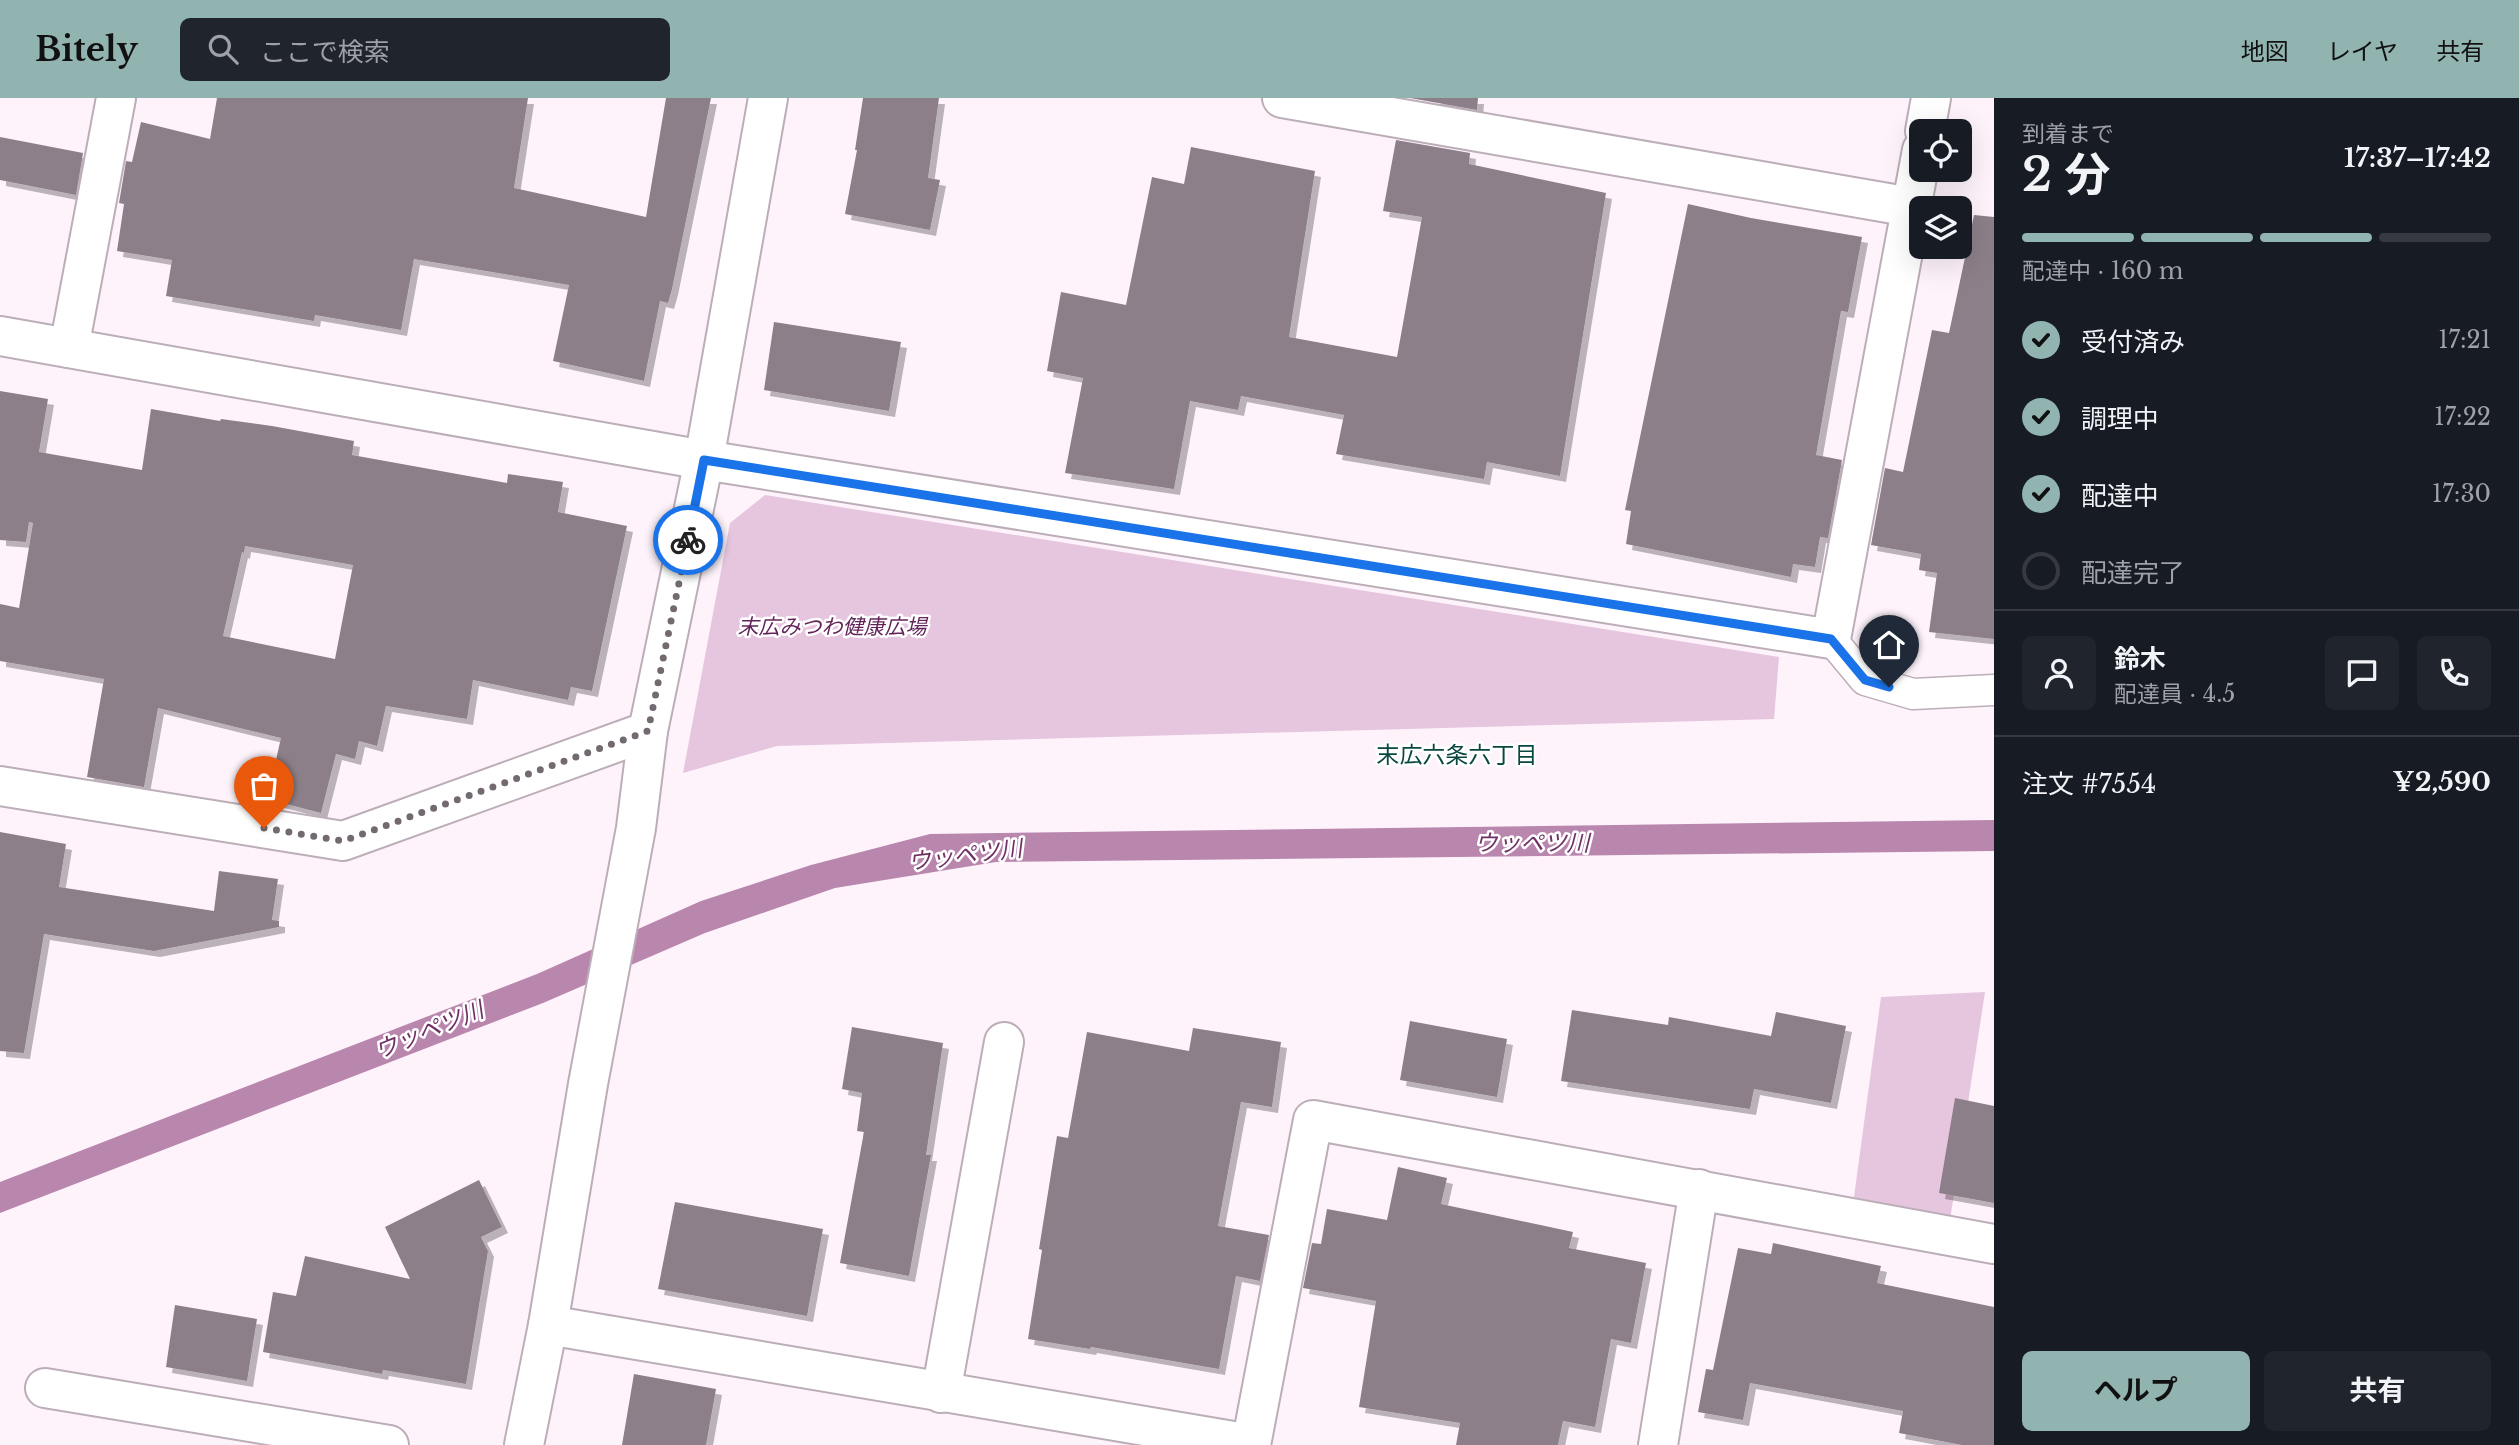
<!DOCTYPE html>
<html lang="ja">
<head>
<meta charset="utf-8">
<style>
  :root { --surface:#171b24; --page:#20242c; --text:#f1f3f6; --muted:#9ea1a6; --line:#363941; --accent:#91b4b1 }
  body { margin:0; font-family:"Libre Baskerville","Noto Sans JP",serif; background:var(--page); color:var(--text); height:100vh; display:flex; flex-direction:column; font-size:26px; white-space:nowrap }
  * { box-sizing:border-box; margin:0 }
  p { font-size:23px; color:var(--muted) }
  .icon { flex:none; width:38px; height:38px; fill:none; stroke:currentColor; stroke-width:2; stroke-linecap:round; stroke-linejoin:round }
  .map { position:relative; flex:1; overflow:hidden }
  .panel { display:flex; flex-direction:column; background:var(--surface); width:525px }
  .panel>* { flex:none }
  .tools { position:absolute; left:1909px; top:21px; display:grid; gap:14px }
  .tools a { display:grid; place-items:center; width:63px; height:63px; border-radius:10px; background:var(--surface); box-shadow:0 7px 28px #0002; font-size:35px }
  .pin { position:absolute; display:grid; place-items:center; width:60px; height:60px; color:#fff; margin:-72px -30px; border-radius:50% 50% 50% 0; rotate:-45deg; box-shadow:0 0 7px #0007 }
  .pin .icon { rotate:45deg }
  .courier { position:absolute; display:grid; place-items:center; width:70px; height:70px; margin:-35px; border:5px solid #1a73e8; border-radius:50%; background:#fff; color:#222; box-shadow:0 2px 9px #0007 }
  .summary em { font-style:normal; font-weight:700 }
  .summary div { display:flex; flex-direction:column-reverse }
  .summary { display:flex; align-items:center; justify-content:space-between; height:119px; padding:0 28px }
  h1 { font-size:46px; font-weight:700; line-height:52px }
  .bar { display:grid; grid-template-columns:repeat(4,1fr); gap:10px 7px; align-content:center; height:84px; padding:0 28px }
  .bar i { height:9px; border-radius:5px; background:var(--line) }
  .bar .selected { background:var(--accent) }
  .bar p { grid-column:span 4 }
  .line { display:flex; align-items:center; gap:18px; padding:0 28px; border-top:2px solid var(--line) }
  .line div { flex:1 }
  .round { display:grid; place-items:center; flex:none; width:74px; height:74px; border-radius:10px; background:var(--page) }
  ol { padding:0 28px; list-style:none }
  li { display:flex; align-items:center; gap:21px; height:77px }
  li p { margin-inline-start:auto }
  li .icon { padding:7px; border-radius:50%; background:var(--accent); color:#111; stroke-width:4 }
  li:last-child { color:var(--muted) }
  li i { width:38px; height:38px; border:4px solid var(--line); border-radius:50% }
  .primary-button { display:flex; gap:14px; margin-top:auto; padding:14px 28px }
  .primary-button a { flex:1; height:80px; border-radius:10px; background:var(--accent); color:#111; font-size:28px; font-weight:700; line-height:80px; text-align:center }
  .primary-button a+a { background:var(--page); color:var(--text) }
  header { display:flex; align-items:center; gap:42px; box-sizing:border-box; height:98px; padding:0 35px; background:var(--accent); color:#111 }
  header strong { font-size:33px }
  nav { display:flex; gap:38px; margin-inline-start:auto; font-size:24px }
  .search { width:490px; height:63px; background:var(--page); display:flex; align-items:center; gap:18px; box-sizing:border-box; padding:0 24px; border-radius:10px; color:var(--muted); font-size:26px }
  main { display:flex; flex:1; min-height:0 }
  .map>svg:first-child { display:block }
  .green { fill:#e6c5de }
  .water { fill:#b986ae }
  .building { fill:#8c7f89; fill-rule:evenodd; filter:url(#shadow) }
  .lines { fill:none; stroke-linecap:round; stroke-linejoin:round }
  .lane-casing { stroke:#bcaeb8; stroke-width:33 }
  .street-casing { stroke:#bcaeb8; stroke-width:42 }
  .lane { stroke:#fff; stroke-width:30 }
  .street { stroke:#fff; stroke-width:38 }
  .done { stroke:#726a70; stroke-width:7; stroke-dasharray:0 12.6 }
  .route { stroke:#1a73e8; stroke-width:9 }
  .labels { text-anchor:middle; dominant-baseline:central; stroke-width:5; stroke-linejoin:round; paint-order:stroke }
  .park-label { font-size:21px; font-style:italic; fill:#632559; stroke:#fff }
  .neighbourhood-label { font-size:23px; fill:#094741; stroke:#fff }
  .water-label { font-size:23px; font-style:italic; fill:#6f3165; stroke:#fff }
</style>
</head>
<body>
<header>
<strong>Bitely</strong>
<div class="search"><svg class="icon" aria-label="search" viewBox="0 0 24 24"><circle cx="10" cy="10" r="6"/><path d="M15 15l6 6"/></svg>ここで検索</div>
<nav><a>地図</a><a>レイヤ</a><a>共有</a></nav>
</header>
<main>
<div class="map">
<svg width="1994" height="1347" viewBox="0 0 1994 1347">
  <defs>
    <filter id="shadow"><feDropShadow dx="6" dy="6" stdDeviation="0" flood-color="#0004"/></filter>
  </defs>
  <rect width="100%" height="100%" fill="#fef3fb"/>
  <g class="green">
    <polygon points="765,397 1779,559 1774,621 777,648 683,675 730,425"/>
    <polygon points="1985,894 1950,1122 1854,1099 1881,899"/>
  </g>
  <polygon class="water" points="1994,722 1994,753 996,764 835,790 705,835 543,905 0,1115 0,1084 537,876 701,803 811,767 930,736"/>
  <g class="building">
    <polygon points="217,0 528,0 514,90 646,119 666,0 711,0 672,191 668,205 660,203 644,283 553,263 569,187 414,161 401,232 315,217 314,223 166,198 172,162 117,153 124,106 119,105 126,63 132,64 141,24 210,41"/>
    <polygon points="863,0 939,0 928,80 940,82 930,132 845,116 857,52 855,52"/>
    <polygon points="1410,0 1478,0 1477,12"/>
    <polygon points="0,39 83,55 76,97 0,82"/>
    <polygon points="1396,42 1470,55 1469,66 1606,95 1560,378 1487,364 1484,381 1336,356 1344,317 1241,298 1238,312 1190,303 1174,391 1065,375 1083,280 1047,273 1061,194 1126,207 1152,79 1184,86 1191,49 1315,73 1289,239 1397,259 1422,119 1383,113"/>
    <polygon points="1688,106 1751,120 1862,139 1848,214 1841,213 1816,357 1842,362 1828,440 1820,439 1815,469 1793,466 1791,479 1626,446 1631,413 1625,412"/>
    <polygon points="1974,117 1994,119 1994,541 1929,534 1937,475 1919,472 1921,456 1871,447 1885,370 1903,374 1932,232 1949,235"/>
    <polygon points="774,224 901,244 889,313 764,292"/>
    <path d="M0,293L48,301L39,354L142,372L151,311L220,323L221,321L272,328L354,343L352,357L507,385L508,376L563,384L558,414L627,428L592,593L571,589L568,602L473,582L467,621L386,608L377,648L359,643L355,661L336,656L321,715L267,701L281,640L158,610L144,689L87,679L104,581L0,563V506L19,510L33,425L29,424L26,444L0,442ZM245,448L353,467L335,561L223,538L242,454L244,455Z"/>
    <polygon points="0,734 66,746 59,789 214,813 219,773 278,781 272,822 279,823 279,829 154,853 44,836 24,955 0,953"/>
    <polygon points="1572,912 1668,927 1669,919 1771,938 1776,914 1846,928 1831,1005 1754,991 1750,1011 1561,983"/>
    <polygon points="1410,923 1507,941 1497,999 1400,982"/>
    <polygon points="852,929 943,945 926,1057 931,1057 909,1178 840,1165 864,1034 857,1033 862,995 842,991"/>
    <polygon points="1193,930 1281,944 1272,1009 1241,1004 1218,1128 1269,1137 1260,1183 1236,1178 1219,1271 1091,1249 1090,1251 1028,1241 1042,1152 1039,1151 1057,1038 1068,1040 1087,934 1189,953"/>
    <polygon points="1955,1000 1994,1008 1994,1105 1939,1095"/>
    <polygon points="1398,1069 1447,1080 1441,1106 1573,1134 1569,1150 1646,1165 1631,1245 1611,1241 1595,1329 1563,1323 1558,1347 1456,1347 1460,1325 1359,1309 1376,1203 1303,1190 1312,1145 1321,1146 1327,1111 1387,1122"/>
    <polygon points="479,1082 502,1129 481,1139 488,1153 466,1286 383,1272 382,1276 263,1254 273,1194 296,1198 305,1158 410,1181 385,1129"/>
    <polygon points="675,1104 823,1131 807,1218 658,1191"/>
    <polygon points="1773,1145 1881,1168 1877,1185 1994,1209 1994,1347 1962,1347 1899,1335 1903,1313 1750,1285 1743,1322 1698,1314 1706,1271 1713,1272 1738,1150 1771,1156"/>
    <polygon points="175,1207 257,1221 247,1283 166,1269"/>
    <polygon points="634,1276 716,1291 706,1347 622,1347"/>
  </g>
  <g class="lines">
    <g class="lane-casing">
      <polyline id="lane" points="1831,541 1865,582 1913,596 1994,592"/>
    </g>
    <g class="street-casing">
      <g id="street">
        <polyline points="1282,0 1911,109"/>
        <polyline points="1925,33 1931,0"/>
        <polyline points="0,238 704,362 1831,541 1922,52"/>
        <polyline points="69,250 116,0"/>
        <polyline points="0,688 343,743 648,633"/>
        <polyline points="548,1227 1251,1346"/>
        <polyline points="45,1290 389,1347"/>
        <polyline points="941,1295 1004,944"/>
        <polyline points="524,1347 548,1227 588,986 636,730 648,633 704,362 768,0"/>
        <polyline points="1251,1347 1313,1022 1994,1146"/>
        <polyline points="1658,1347 1699,1091"/>
      </g>
    </g>
    <use href="#lane" class="lane"/>
    <use href="#street" class="street"/>
  </g>
  <g class="lines">
    <polyline class="done" points="264,730 343,743 648,633 688,442"/>
    <polyline class="route" points="688,442 704,362 1831,541 1865,582 1889,589"/>
  </g>
  <g class="labels">
    <g class="park-label">
      <text x="832" y="529">末広みつわ健康広場</text>
    </g>
    <g class="neighbourhood-label">
      <text x="1457" y="657">末広六条六丁目</text>
    </g>
    <g class="water-label">
      <text x="1532" y="745">ウッペツ川</text>
      <text transform="translate(965 757) rotate(-7)">ウッペツ川</text>
      <text transform="translate(429 932) rotate(-22)">ウッペツ川</text>
    </g>
  </g>
</svg>
<div class="tools">
<a><svg class="icon" aria-label="locate" viewBox="0 0 24 24"><circle cx="12" cy="12" r="6"/><path d="M12 2v4M12 18v4M2 12h4M18 12h4"/></svg></a>
<a><svg class="icon" aria-label="layers" viewBox="0 0 24 24"><path d="M12 4l9 5-9 5-9-5zM3 14l9 5 9-5"/></svg></a>
</div>
<div class="pin" style="left:264px;top:730px;background:#ea580c"><svg class="icon" aria-label="bag" viewBox="0 0 24 24"><path d="M5 8h14l-1 12H6zM9 8a3 3 0 0 1 6 0"/></svg></div>
<div class="pin" style="left:1889px;top:589px;background:#1f2937"><svg class="icon" aria-label="home" viewBox="0 0 24 24"><path d="M3 11l9-7 9 7M6 9v11h12V9"/></svg></div>
<div class="courier" style="left:688px;top:442px"><svg class="icon" aria-label="bike" viewBox="0 0 24 24"><circle cx="6" cy="16" r="4"/><circle cx="18" cy="16" r="4"/><path d="M6 16l4-8h5l3 8M10 8l3 8H6M13 5h3"/></svg></div>
</div>
<section class="panel">
<div class="summary"><div><h1>2 分</h1><p>到着まで</p></div><em>17:37–17:42</em></div>
<div class="bar"><i class="selected"></i><i class="selected"></i><i class="selected"></i><i></i><p>配達中 · 160 m</p></div>
<ol>
<li><svg class="icon" aria-label="check" viewBox="0 0 24 24"><path d="M5 12l5 5 9-10"/></svg>受付済み<p>17:21</p></li>
<li><svg class="icon" aria-label="check" viewBox="0 0 24 24"><path d="M5 12l5 5 9-10"/></svg>調理中<p>17:22</p></li>
<li><svg class="icon" aria-label="check" viewBox="0 0 24 24"><path d="M5 12l5 5 9-10"/></svg>配達中<p>17:30</p></li>
<li><i></i>配達完了</li>
</ol>
<div class="line" style="height:126px"><a class="round"><svg class="icon" aria-label="person" viewBox="0 0 24 24"><circle cx="12" cy="8" r="4"/><path d="M4 21q1-7 8-7t8 7"/></svg></a><div><b>鈴木</b><p>配達員 · 4.5</p></div><a class="round"><svg class="icon" aria-label="chat" viewBox="0 0 24 24"><path d="M4 5h16v11H9l-5 4z"/></svg></a><a class="round"><svg class="icon" aria-label="phone" viewBox="0 0 24 24"><path d="M5 4h4l2 5-3 2q2 4 5 5l2-3 5 2v4C11 20 4 13 5 4z"/></svg></a></div>
<div class="line" style="height:91px"><div>注文 #7554</div><b>¥2,590</b></div>
<div class="primary-button"><a>ヘルプ</a><a>共有</a></div>
</section>
</main>
</body>
</html>
